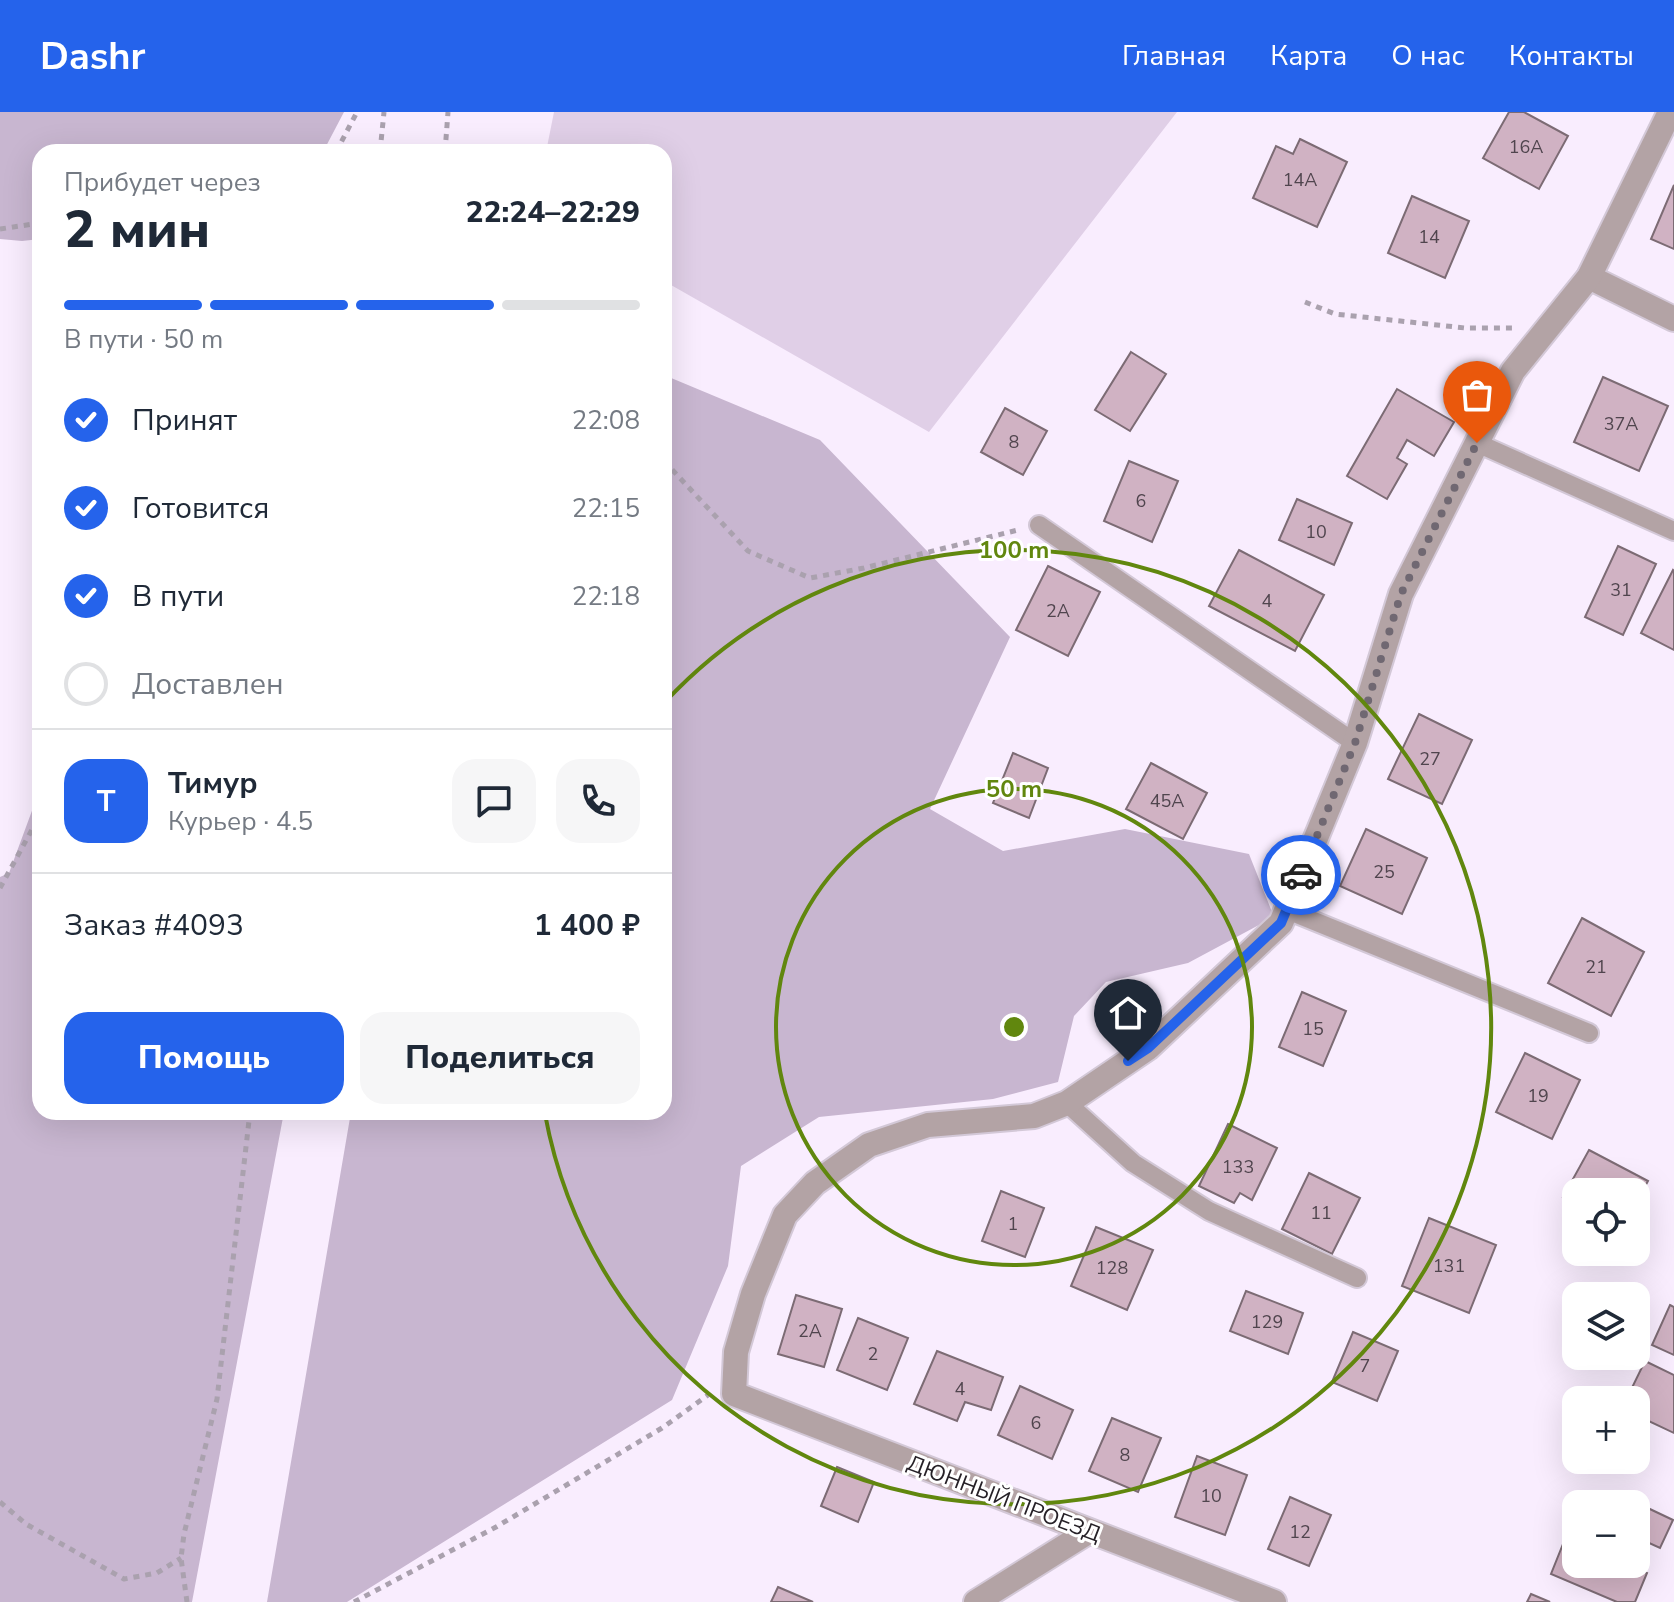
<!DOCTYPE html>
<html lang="ru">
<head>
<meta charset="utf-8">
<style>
  :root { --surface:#fff; --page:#f6f6f7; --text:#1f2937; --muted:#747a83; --line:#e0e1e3; --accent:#2563eb }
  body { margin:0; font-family:"Nunito Sans",sans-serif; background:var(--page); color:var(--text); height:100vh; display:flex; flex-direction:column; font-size:30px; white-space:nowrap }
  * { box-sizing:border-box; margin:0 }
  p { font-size:26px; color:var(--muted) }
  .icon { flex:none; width:44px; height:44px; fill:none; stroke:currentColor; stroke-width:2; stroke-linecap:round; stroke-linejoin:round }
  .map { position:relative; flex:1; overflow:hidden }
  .panel { position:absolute; left:32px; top:32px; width:640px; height:976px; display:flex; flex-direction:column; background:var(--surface); border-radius:24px; box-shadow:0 8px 32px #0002 }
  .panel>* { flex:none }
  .fabs { position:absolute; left:1562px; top:1066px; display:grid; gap:16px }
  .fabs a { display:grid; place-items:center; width:88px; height:88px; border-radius:16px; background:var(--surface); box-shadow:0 8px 32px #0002; font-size:40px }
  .pin { position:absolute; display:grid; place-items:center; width:68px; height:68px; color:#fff; margin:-82px -34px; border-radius:50% 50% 50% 0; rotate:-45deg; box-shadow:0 0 8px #0007 }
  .pin .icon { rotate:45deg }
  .courier { position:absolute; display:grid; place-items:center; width:80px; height:80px; margin:-40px; border:6px solid #2563eb; border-radius:50%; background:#fff; color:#222; box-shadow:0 2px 10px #0007 }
  .head em { font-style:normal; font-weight:800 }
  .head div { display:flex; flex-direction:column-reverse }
  .head { display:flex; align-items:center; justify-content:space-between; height:136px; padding:0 32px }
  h1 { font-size:52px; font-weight:800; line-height:60px }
  .bar { display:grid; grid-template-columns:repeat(4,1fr); gap:12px 8px; align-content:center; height:96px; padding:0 32px }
  .bar i { height:10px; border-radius:6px; background:var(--line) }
  .bar .active { background:var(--accent) }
  .bar p { grid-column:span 4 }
  .line { display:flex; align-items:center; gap:20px; padding:0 32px; border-top:2px solid var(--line) }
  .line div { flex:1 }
  .round { display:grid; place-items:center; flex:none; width:84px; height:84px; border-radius:24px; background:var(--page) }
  ol { padding:0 32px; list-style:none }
  li { display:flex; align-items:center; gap:24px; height:88px }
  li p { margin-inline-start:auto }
  li .icon { padding:8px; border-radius:50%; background:var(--accent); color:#fff; stroke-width:4 }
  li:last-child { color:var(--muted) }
  li i { width:44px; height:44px; border:4px solid var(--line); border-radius:50% }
  .action { display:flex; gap:16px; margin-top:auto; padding:16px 32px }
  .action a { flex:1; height:92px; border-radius:24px; background:var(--accent); color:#fff; font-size:32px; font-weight:800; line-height:92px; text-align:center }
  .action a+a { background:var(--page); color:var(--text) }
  header { display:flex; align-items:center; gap:48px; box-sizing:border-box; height:112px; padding:0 40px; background:var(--accent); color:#fff }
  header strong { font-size:38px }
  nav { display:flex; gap:44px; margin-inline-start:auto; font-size:28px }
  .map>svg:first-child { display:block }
  .green { fill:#e0cfe7 }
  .forest { fill:#c8b6d0 }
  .building { fill:#d0b2c3; stroke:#7c6b74; stroke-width:2 }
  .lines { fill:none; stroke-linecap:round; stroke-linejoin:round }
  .lane-casing { stroke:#d3c8d7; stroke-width:22 }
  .street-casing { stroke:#d3c8d7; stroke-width:28 }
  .path { stroke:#aaa1ae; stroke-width:5; stroke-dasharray:6 6; stroke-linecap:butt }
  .lane { stroke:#b3a3a5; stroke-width:18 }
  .street { stroke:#b3a3a5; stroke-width:24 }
  .done { stroke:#706872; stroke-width:8; stroke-dasharray:0 14.4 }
  .route { stroke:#2563eb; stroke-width:10 }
  .ring { fill:none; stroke:#61870e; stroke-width:4 }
  .labels { text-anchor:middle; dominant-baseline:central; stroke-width:6; stroke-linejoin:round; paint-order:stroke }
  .number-label { font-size:18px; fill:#50454e }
  .street-label { font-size:22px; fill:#262127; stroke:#fff }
  .centre { fill:#61870e; stroke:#fff; stroke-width:4 }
  .ring-label { font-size:24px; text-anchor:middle; font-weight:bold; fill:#61870e; stroke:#fff; stroke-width:6; stroke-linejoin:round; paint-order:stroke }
</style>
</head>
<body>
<header>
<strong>Dashr</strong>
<nav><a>Главная</a><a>Карта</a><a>О нас</a><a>Контакты</a></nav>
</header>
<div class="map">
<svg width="1674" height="1490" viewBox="0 0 1674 1490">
  <rect width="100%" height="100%" fill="#f9edfe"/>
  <polygon class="green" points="554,0 1177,0 929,320 664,169 664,40 546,40"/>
  <g class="forest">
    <polygon points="0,0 344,0 323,40 40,40 40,127 22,129 0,127"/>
    <polygon points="664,263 820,328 1010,525 930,697 1003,739 1125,717 1249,742 1274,805 1188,851 1106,870 1074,904 1058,970 993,987 819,1005 741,1054 728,1154 672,1288 347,1490 267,1490 351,1000 664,1000"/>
    <polygon points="40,677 40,1000 284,1000 192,1490 0,1490 0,765 9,761"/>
  </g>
  <g class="building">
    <polygon points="1509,0 1524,0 1568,24 1539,77 1483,46"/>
    <polygon points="1300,27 1347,50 1317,115 1253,86 1276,34 1293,42"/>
    <polygon points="1674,73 1674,137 1651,127"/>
    <polygon points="1412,84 1469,109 1445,166 1388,141"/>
    <polygon points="1131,240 1166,262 1130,319 1095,298"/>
    <polygon points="1603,265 1668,294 1639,359 1574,330"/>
    <polygon points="1397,277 1454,310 1434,344 1407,328 1397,346 1407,352 1387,387 1347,364"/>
    <polygon points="1005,296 1047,319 1023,363 981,340"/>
    <polygon points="1129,349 1178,369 1152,430 1104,409"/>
    <polygon points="1297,387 1352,411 1334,453 1279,428"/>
    <polygon points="1618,434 1656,452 1623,523 1585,505"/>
    <polygon points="1239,438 1324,483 1295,539 1209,494"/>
    <polygon points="1048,454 1100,480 1068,544 1016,518"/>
    <polygon points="1673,458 1674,459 1674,538 1641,521"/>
    <polygon points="1419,602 1472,628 1442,692 1388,667"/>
    <polygon points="1013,641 1048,656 1029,706 993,691"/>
    <polygon points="1151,651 1207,681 1183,727 1126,697"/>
    <polygon points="1366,717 1427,746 1402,802 1340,774"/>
    <polygon points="1582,806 1644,840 1611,904 1548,871"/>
    <polygon points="1302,880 1346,899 1323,954 1279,935"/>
    <polygon points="1525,941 1580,968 1552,1027 1496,1000"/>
    <polygon points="1228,1012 1277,1036 1252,1088 1240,1081 1234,1091 1199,1074"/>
    <polygon points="1589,1038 1648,1069 1636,1091 1636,1080 1576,1080 1576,1092 1563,1085"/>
    <polygon points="1309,1061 1360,1086 1332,1142 1282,1117"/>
    <polygon points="1001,1079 1044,1096 1025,1145 982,1129"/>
    <polygon points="1429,1106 1496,1133 1469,1201 1402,1174"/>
    <polygon points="1096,1115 1153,1138 1127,1198 1071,1174"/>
    <polygon points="1246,1179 1303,1201 1288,1242 1230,1219"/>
    <polygon points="796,1183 842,1197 824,1255 778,1242"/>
    <polygon points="1670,1193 1674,1195 1674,1243 1652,1233"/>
    <polygon points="858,1206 908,1226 887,1278 837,1258"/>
    <polygon points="1353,1220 1398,1239 1377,1289 1332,1270"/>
    <polygon points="937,1239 1003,1265 991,1298 965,1290 957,1309 914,1292"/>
    <polygon points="1645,1249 1674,1263 1674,1321 1636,1303 1636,1288 1626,1288"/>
    <polygon points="1020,1274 1073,1298 1052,1347 998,1323"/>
    <polygon points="1112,1306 1161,1326 1138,1380 1089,1359"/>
    <polygon points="1197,1344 1247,1363 1225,1423 1175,1405"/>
    <polygon points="837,1355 874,1370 858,1410 821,1394"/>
    <polygon points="1614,1380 1673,1408 1660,1436 1636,1425 1636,1392 1608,1392"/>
    <polygon points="1290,1385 1331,1403 1309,1454 1268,1437"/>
    <polygon points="1565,1427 1576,1432 1576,1452 1625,1452 1647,1461 1635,1490 1617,1490 1551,1462"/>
    <polygon points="778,1475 813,1490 771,1490"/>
    <polygon points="1531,1482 1550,1490 1527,1490"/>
  </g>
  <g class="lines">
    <g class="lane-casing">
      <g id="lane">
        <polyline points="1477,331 1674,419"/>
        <polyline points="1039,413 1355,631"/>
        <polyline points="1287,798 1589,921"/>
        <polyline points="1067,991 1133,1051 1209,1099 1357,1166"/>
      </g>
    </g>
    <g class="street-casing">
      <g id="street">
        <polyline points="1589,165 1674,207"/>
        <polyline points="976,1490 1088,1420"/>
        <polyline points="1274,1490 734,1282 736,1240 753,1182 785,1103 815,1071 869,1033 928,1013 1034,1004 1067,991 1148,936 1281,811 1355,631 1401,482 1513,259 1589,165 1670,0"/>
      </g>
    </g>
    <g class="path">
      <polyline points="336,40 357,0"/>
      <polyline points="380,40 384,0"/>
      <polyline points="445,40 448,0"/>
      <polyline points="0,117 40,111"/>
      <polyline points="1305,190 1335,202 1465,216 1514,216"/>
      <polyline points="664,349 748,439 810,466 864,456 1018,418"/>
      <polyline points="0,776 40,703"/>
      <polyline points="0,1390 26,1412 124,1467 157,1461 181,1446"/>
      <polyline points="187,1490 181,1446 184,1422 217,1287 250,1000"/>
      <polyline points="354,1490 496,1415 662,1316 708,1283"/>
    </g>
    <use href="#lane" class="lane"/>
    <use href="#street" class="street"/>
  </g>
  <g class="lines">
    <polyline class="done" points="1301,763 1355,631 1401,482 1477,331"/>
    <polyline class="route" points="1128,949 1148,936 1281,811 1301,763"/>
  </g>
  <g class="ring">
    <circle cx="1014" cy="915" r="238"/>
    <path d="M665 590A477 477 0 1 1 545 1002"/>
  </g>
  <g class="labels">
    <g class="number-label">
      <text x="1526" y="35">16А</text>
      <text x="1300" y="68">14А</text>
      <text x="1429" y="125">14</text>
      <text x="1621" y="312">37А</text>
      <text x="1014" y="330">8</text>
      <text x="1141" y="389">6</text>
      <text x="1316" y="420">10</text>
      <text x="1621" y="478">31</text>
      <text x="1267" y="489">4</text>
      <text x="1058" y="499">2А</text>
      <text x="1430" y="647">27</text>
      <text x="1167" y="689">45А</text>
      <text x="1384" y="760">25</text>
      <text x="1596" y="855">21</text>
      <text x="1313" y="917">15</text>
      <text x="1538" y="984">19</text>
      <text x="1238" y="1055">133</text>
      <text x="1321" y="1101">11</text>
      <text x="1013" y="1112">1</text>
      <text x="1449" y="1154">131</text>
      <text x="1112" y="1156">128</text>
      <text x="1267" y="1210">129</text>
      <text x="810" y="1219">2А</text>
      <text x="873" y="1242">2</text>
      <text x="1365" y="1254">7</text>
      <text x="960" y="1277">4</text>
      <text x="1036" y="1311">6</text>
      <text x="1125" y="1343">8</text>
      <text x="1211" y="1384">10</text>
      <text x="1300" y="1420">12</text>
    </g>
    <g class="street-label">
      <text transform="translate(1004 1387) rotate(21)">ДЮННЫЙ ПРОЕЗД</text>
    </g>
  </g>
  <circle cx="1014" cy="915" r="12" class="centre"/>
  <g class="ring-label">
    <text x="1014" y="446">100 m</text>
    <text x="1014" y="685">50 m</text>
  </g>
</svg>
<div class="fabs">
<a><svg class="icon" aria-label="locate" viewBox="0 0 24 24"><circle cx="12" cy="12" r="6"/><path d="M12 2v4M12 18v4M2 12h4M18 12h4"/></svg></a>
<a><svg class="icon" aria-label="layers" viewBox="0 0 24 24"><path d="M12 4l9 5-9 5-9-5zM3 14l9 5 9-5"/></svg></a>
<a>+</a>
<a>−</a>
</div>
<div class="pin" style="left:1477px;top:331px;background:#ea580c"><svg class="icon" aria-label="bag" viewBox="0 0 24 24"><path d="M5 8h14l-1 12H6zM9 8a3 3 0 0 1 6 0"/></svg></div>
<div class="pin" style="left:1128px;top:949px;background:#1f2937"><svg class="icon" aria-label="home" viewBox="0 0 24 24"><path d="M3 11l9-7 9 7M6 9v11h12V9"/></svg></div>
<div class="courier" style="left:1301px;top:763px"><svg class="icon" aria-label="car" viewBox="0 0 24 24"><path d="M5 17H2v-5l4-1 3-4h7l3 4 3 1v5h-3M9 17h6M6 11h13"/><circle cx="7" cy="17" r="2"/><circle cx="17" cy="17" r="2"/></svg></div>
<section class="panel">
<div class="head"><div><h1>2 мин</h1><p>Прибудет через</p></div><em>22:24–22:29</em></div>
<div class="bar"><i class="active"></i><i class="active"></i><i class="active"></i><i></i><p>В пути · 50 m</p></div>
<ol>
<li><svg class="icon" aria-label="check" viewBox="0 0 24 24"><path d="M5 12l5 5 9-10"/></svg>Принят<p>22:08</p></li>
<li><svg class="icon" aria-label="check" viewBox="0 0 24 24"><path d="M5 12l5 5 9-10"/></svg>Готовится<p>22:15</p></li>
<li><svg class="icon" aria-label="check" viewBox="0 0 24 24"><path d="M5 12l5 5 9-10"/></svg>В пути<p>22:18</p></li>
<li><i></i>Доставлен</li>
</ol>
<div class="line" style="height:144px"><b class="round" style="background:var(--accent);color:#fff">Т</b><div><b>Тимур</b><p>Курьер · 4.5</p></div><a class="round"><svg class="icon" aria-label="chat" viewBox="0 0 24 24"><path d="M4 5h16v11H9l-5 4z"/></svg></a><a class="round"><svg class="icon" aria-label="phone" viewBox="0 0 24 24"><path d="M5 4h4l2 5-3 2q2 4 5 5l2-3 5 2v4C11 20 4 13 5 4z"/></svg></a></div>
<div class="line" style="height:104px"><div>Заказ #4093</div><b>1 400 ₽</b></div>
<div class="action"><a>Помощь</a><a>Поделиться</a></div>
</section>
</div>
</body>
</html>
